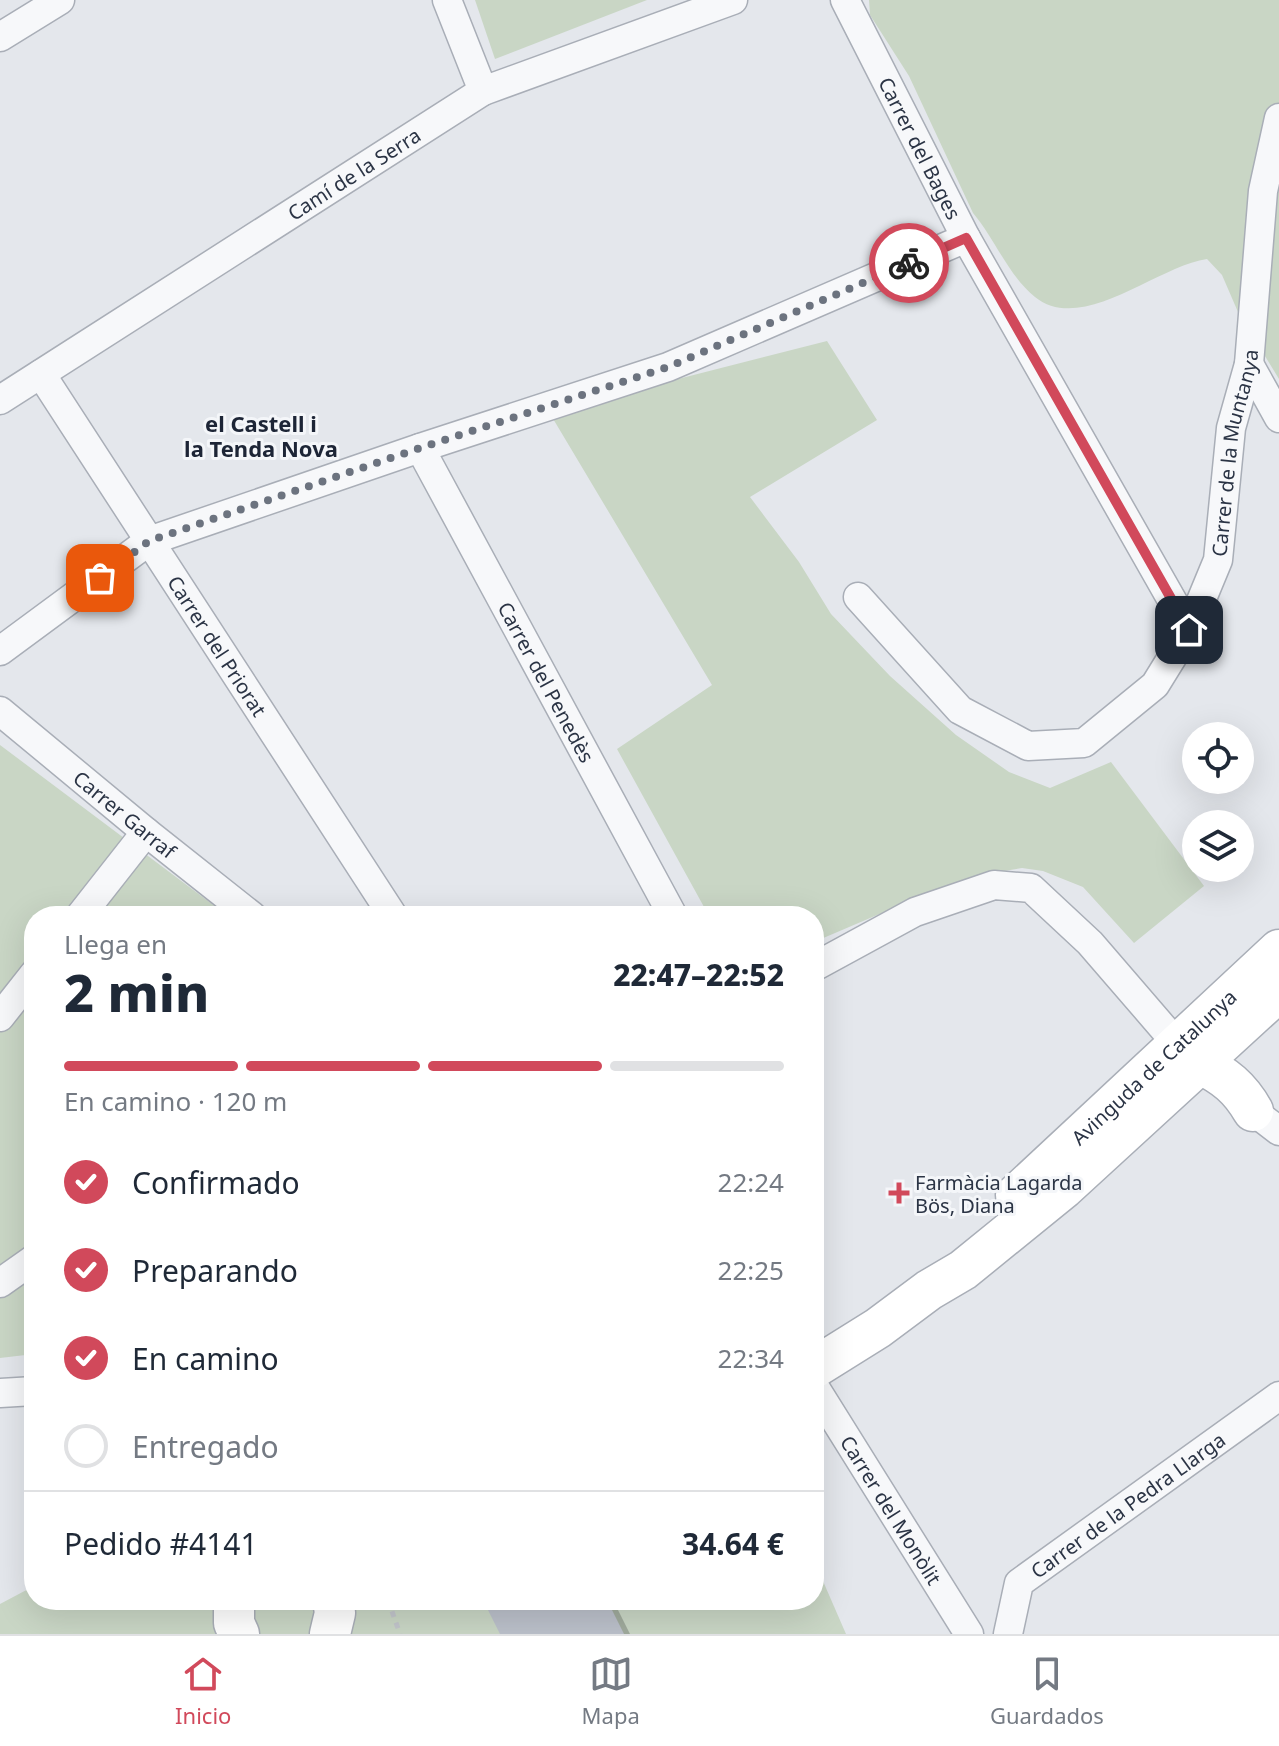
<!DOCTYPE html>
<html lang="es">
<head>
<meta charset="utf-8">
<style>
  :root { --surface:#fff; --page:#f6f6f7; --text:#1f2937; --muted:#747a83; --line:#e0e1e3; --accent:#d1495b }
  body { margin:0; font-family:"Noto Sans",sans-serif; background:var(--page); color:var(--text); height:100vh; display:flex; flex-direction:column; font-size:30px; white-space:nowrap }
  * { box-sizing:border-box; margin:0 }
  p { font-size:26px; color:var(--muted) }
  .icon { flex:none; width:44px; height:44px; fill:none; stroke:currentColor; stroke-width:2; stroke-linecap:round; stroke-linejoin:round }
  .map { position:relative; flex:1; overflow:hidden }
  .side { position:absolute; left:24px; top:906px; width:800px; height:704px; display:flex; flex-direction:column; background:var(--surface); border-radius:32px; box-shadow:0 8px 32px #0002 }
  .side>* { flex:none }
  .buttons { position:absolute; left:1182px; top:722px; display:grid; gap:16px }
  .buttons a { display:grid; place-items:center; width:72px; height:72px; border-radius:50%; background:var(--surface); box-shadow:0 8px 32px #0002; font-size:40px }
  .pin { position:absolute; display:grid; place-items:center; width:68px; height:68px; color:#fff; margin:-34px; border-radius:16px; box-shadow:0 4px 12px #0006 }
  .courier { position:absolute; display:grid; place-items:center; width:80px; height:80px; margin:-40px; border:6px solid #d1495b; border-radius:50%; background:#fff; color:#222; box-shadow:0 2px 10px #0007 }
  .overview em { font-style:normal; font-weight:800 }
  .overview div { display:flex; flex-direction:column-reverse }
  .overview { display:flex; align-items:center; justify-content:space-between; height:136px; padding:0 40px }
  h1 { font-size:52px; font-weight:800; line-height:60px }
  .bar { display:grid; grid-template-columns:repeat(4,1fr); gap:12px 8px; align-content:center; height:96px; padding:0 40px }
  .bar i { height:10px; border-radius:6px; background:var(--line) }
  .bar .selected { background:var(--accent) }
  .bar p { grid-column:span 4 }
  .line { display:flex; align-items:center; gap:20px; padding:0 40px; border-top:2px solid var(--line) }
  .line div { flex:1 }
  ol { padding:0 40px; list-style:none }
  li { display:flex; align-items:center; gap:24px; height:88px }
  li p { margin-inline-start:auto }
  li .icon { padding:8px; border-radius:50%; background:var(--accent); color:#fff; stroke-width:4 }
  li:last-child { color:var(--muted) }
  li i { width:44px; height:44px; border:4px solid var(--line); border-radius:50% }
  .menu { display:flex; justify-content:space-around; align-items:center; height:112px; border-top:2px solid var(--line); background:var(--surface); font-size:22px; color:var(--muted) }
  .menu a { display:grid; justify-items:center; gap:4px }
  .menu .selected { color:var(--accent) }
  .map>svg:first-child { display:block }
  .green { fill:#c9d6c5 }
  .shadow { fill:#0003 }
  .building { fill:#bbc0ca }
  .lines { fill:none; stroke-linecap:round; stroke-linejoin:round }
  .street-casing { stroke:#a9aeb7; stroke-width:31 }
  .secondary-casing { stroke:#a9aeb7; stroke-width:43 }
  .path { stroke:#c2c5cb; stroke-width:5; stroke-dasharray:6 6; stroke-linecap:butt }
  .street { stroke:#f7f8fa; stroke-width:28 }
  .secondary { stroke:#fff; stroke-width:40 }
  .done { stroke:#6c737f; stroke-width:8; stroke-dasharray:0 14.4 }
  .route { stroke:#d1495b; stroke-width:10 }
  .poi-dot { fill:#d1495b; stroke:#f4f6f9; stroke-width:3 }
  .labels { text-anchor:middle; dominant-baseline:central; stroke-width:6; stroke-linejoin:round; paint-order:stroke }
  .street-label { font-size:20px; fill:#2b3445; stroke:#f4f6f9 }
  .poi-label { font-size:20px; fill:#2b3445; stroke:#f4f6f9; text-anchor:start }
  .neighbourhood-label { font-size:22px; font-weight:bold; fill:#1d2536; stroke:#f4f6f9 }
</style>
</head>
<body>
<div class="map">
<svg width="1279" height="1634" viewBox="0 0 1279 1634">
  <rect width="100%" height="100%" fill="#e4e7ec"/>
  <g class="green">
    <polygon points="475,0 647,0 495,59"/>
    <path d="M869,0H1279V379L1238,312L1222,275L1207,259C1157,266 1082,335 1035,297C1008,275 995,239 973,213L909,76L870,15Z"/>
    <polygon points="827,341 877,420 750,497 799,562 831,614 890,676 956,735 1009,772 1050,788 1111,762 1204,886 1134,943 1083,887 1043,871 1022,868 979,875 938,889 814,942 814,916 709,916 617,749 712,685 549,412"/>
    <polygon points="0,745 228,916 34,916 34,1354 0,1358"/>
    <polygon points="814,1565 816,1565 846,1634 0,1634 0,1604 34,1586 34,1600 814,1600"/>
  </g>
  <polygon class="shadow" points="485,1600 613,1600 630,1634 502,1634"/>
  <polygon class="building" points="483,1600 607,1600 624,1634 500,1634"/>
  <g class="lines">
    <g class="street-casing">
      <g id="street">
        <polyline points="447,0 483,91"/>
        <path id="s1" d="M845,0L966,238L1189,630"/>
        <polyline points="0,37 60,0"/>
        <polyline points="1249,364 1279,418"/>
        <path id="s2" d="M41,374L393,916"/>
        <path id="s3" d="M0,400L483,91L733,0"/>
        <path id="s4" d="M420,448L673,916"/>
        <path id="s5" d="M858,597L960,710L1028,746L1084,743L1155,685L1189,630L1218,560L1231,428L1249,364L1263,191L1279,118"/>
        <polyline points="0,651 149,541 420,448 668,367 966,238"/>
        <path id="s6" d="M0,711L146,832L252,916"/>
        <polyline points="80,916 146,832"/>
        <polyline points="814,967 915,912 994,885 1031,888 1090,943 1178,1045"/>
        <polyline points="0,1017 34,974"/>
        <polyline points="1253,1111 1279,1131"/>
        <polyline points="0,1283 34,1259"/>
        <path id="s7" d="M814,1386L969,1634"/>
        <polyline points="0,1393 34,1391"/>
        <path id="s8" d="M1008,1634L1019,1583L1279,1396"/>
      </g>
    </g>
    <g class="secondary-casing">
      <g id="secondary">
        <path d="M1178,1070L1201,1064C1225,1076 1240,1088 1253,1111"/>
        <path id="s9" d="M1016,1195L1279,950"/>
        <polyline points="814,1368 878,1328 929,1290 963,1270 1064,1188 1279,991"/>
        <polyline points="234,1600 234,1623 239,1634"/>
        <polyline points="330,1634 335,1613 333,1600"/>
      </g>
    </g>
    <polyline class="path" points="388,1600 400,1634"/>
    <use href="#street" class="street"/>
    <use href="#secondary" class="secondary"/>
  </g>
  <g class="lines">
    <polyline class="done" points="100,578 149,541 420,448 668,367 909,263"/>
    <polyline class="route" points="909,263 966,238 1189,630"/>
  </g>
  <path class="poi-dot" d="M895 1181h8v8h8v8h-8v8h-8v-8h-8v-8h8z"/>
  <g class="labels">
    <g class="street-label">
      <text stroke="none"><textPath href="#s1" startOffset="166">Carrer del Bages</textPath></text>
      <text stroke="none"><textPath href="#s3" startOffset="420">Camí de la Serra</textPath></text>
      <text stroke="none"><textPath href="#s5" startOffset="626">Carrer de la Muntanya</textPath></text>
      <text stroke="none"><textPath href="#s2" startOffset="324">Carrer del Priorat</textPath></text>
      <text stroke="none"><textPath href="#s4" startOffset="266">Carrer del Penedès</textPath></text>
      <text stroke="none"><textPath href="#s6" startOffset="162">Carrer Garraf</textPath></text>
      <text stroke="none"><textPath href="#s9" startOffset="188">Avinguda de Catalunya</textPath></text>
      <text stroke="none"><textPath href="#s8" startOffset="186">Carrer de la Pedra Llarga</textPath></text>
      <text stroke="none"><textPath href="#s7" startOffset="146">Carrer del Monòlit</textPath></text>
    </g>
    <g class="poi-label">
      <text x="915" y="1182">Farmàcia Lagarda<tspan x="915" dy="23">Bös, Diana</tspan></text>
    </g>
    <g class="neighbourhood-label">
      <text x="261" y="423">el Castell i<tspan x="261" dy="25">la Tenda Nova</tspan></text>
    </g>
  </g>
</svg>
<div class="buttons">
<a><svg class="icon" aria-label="locate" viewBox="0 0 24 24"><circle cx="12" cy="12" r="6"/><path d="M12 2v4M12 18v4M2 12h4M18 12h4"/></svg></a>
<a><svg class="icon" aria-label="layers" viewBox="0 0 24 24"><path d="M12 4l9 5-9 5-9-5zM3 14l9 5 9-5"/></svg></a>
</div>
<div class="pin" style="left:100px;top:578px;background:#ea580c"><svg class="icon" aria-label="bag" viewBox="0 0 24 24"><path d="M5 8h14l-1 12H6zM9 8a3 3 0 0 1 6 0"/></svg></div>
<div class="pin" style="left:1189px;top:630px;background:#1f2937"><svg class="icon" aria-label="home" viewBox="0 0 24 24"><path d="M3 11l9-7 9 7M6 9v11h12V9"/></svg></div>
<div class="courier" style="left:909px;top:263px"><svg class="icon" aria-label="bike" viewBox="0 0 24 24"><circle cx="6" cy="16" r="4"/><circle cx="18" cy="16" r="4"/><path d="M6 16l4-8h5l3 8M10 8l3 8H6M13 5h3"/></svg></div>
<section class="side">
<div class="overview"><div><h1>2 min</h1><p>Llega en</p></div><em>22:47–22:52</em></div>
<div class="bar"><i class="selected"></i><i class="selected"></i><i class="selected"></i><i></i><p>En camino · 120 m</p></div>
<ol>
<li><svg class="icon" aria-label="check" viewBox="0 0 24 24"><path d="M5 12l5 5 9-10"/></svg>Confirmado<p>22:24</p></li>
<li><svg class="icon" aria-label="check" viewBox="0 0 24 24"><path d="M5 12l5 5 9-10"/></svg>Preparando<p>22:25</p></li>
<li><svg class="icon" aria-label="check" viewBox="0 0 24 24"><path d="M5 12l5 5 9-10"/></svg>En camino<p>22:34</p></li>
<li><i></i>Entregado</li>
</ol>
<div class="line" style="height:104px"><div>Pedido #4141</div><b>34.64 €</b></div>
</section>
</div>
<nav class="menu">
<a class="selected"><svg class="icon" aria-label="home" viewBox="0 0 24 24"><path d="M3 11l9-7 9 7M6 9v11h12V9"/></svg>Inicio</a>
<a><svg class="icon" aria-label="map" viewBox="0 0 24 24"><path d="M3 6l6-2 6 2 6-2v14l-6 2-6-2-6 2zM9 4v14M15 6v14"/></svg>Mapa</a>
<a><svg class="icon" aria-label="saved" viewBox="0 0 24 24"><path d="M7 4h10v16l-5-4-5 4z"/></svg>Guardados</a>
</nav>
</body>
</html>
